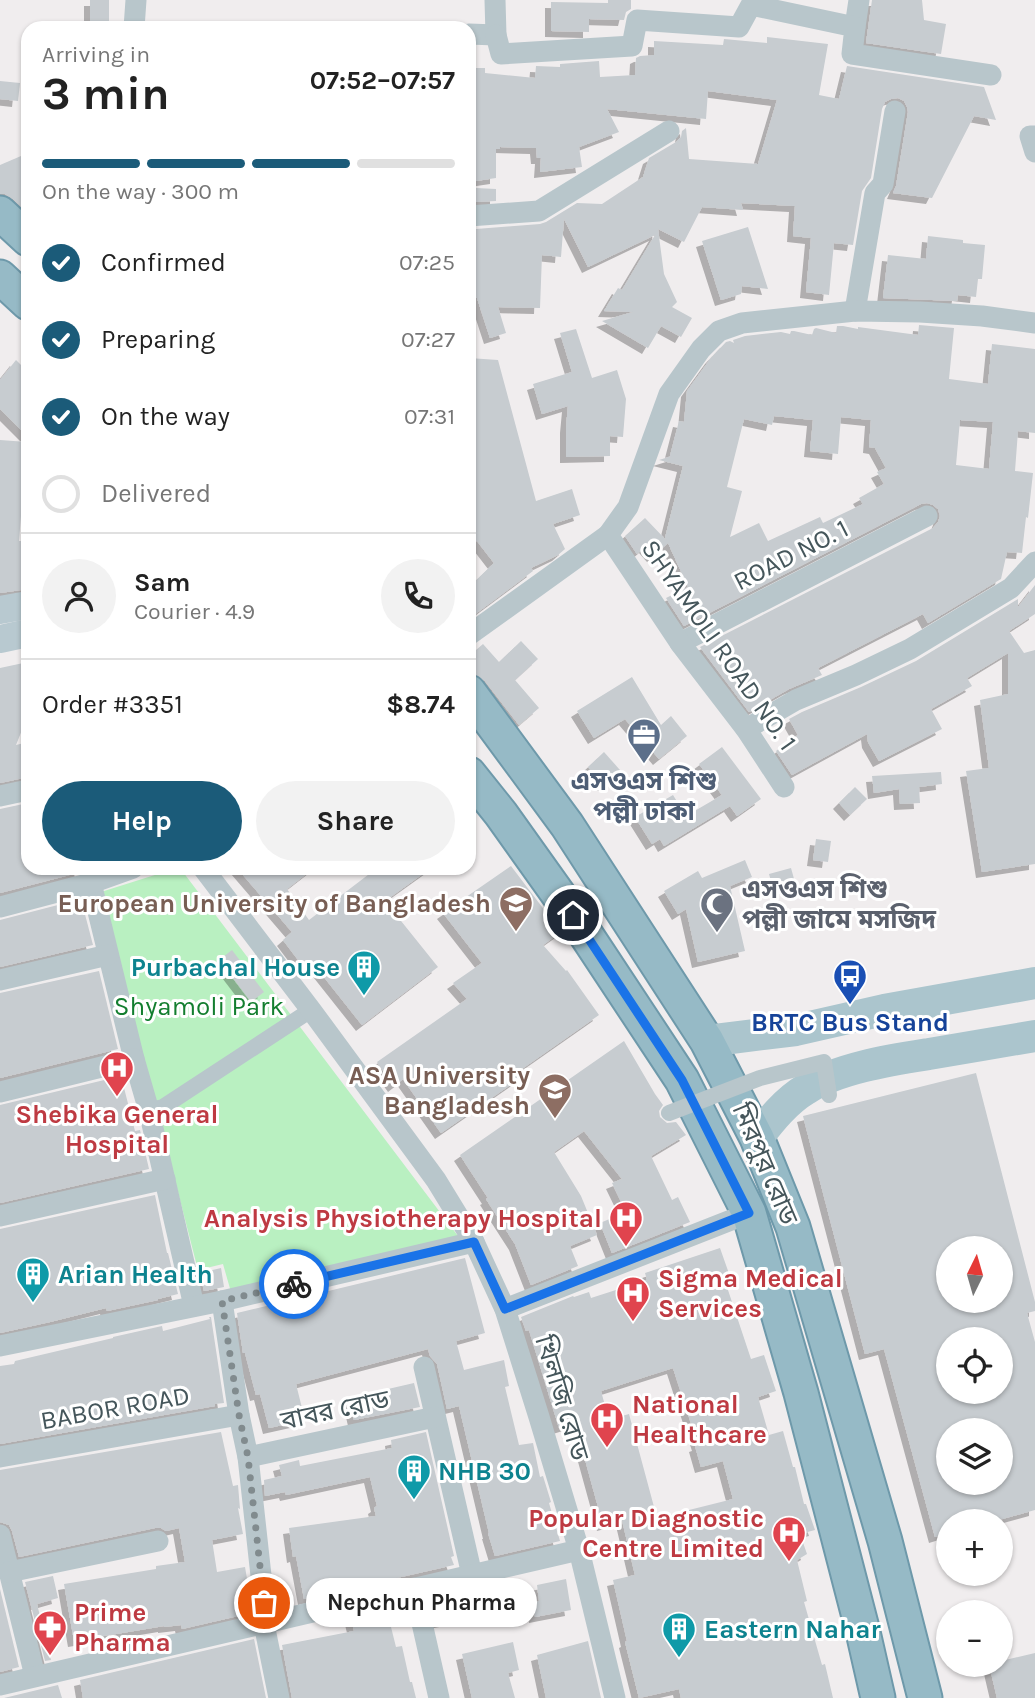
<!DOCTYPE html>
<html lang="en">
<head>
<meta charset="utf-8">
<style>
  :root { --surface:#fff; --page:#f2f2f2; --text:#222; --muted:#767676; --line:#e0e0e0; --accent:#1b5b79 }
  body { margin:0; font-family:Karla,"Noto Sans Bengali",sans-serif; background:var(--page); color:var(--text); height:100vh; display:flex; flex-direction:column; font-size:26px; white-space:nowrap }
  * { box-sizing:border-box; margin:0 }
  p { font-size:23px; color:var(--muted) }
  .icon { flex:none; width:38px; height:38px; fill:none; stroke:currentColor; stroke-width:2; stroke-linecap:round; stroke-linejoin:round }
  .map { position:relative; flex:1; overflow:hidden }
  .panel { position:absolute; left:21px; top:21px; width:455px; height:854px; display:flex; flex-direction:column; background:var(--surface); border-radius:21px; box-shadow:0 2px 5px #0004 }
  .panel>* { flex:none }
  .needle { width:46px; rotate:5deg }
  .tools { position:absolute; left:936px; top:1236px; display:grid; gap:14px }
  .tools a { display:grid; place-items:center; width:77px; height:77px; border-radius:50%; background:var(--surface); box-shadow:0 2px 5px #0004; font-size:35px }
  .pin { position:absolute; display:grid; place-items:center; width:60px; height:60px; color:#fff; margin:-30px; border:4px solid #fff; border-radius:50%; box-shadow:0 2px 7px #0007 }
  .courier { position:absolute; display:grid; place-items:center; width:70px; height:70px; margin:-35px; border:5px solid #1a73e8; border-radius:50%; background:#fff; color:#222; box-shadow:0 2px 9px #0007 }
  .bubble { position:absolute; height:49px; border-radius:24px; background:var(--surface); box-shadow:0 2px 5px #0004; font-size:23px; font-weight:700; line-height:49px; text-align:center }
  .overview em { font-style:normal; font-weight:700 }
  .overview div { display:flex; flex-direction:column-reverse }
  .overview { display:flex; align-items:center; justify-content:space-between; height:119px; padding:0 21px }
  h1 { font-size:46px; font-weight:700; line-height:52px }
  .bar { display:grid; grid-template-columns:repeat(4,1fr); gap:10px 7px; align-content:center; height:84px; padding:0 21px }
  .bar i { height:9px; border-radius:5px; background:var(--line) }
  .bar .selected { background:var(--accent) }
  .bar p { grid-column:span 4 }
  .line { display:flex; align-items:center; gap:18px; padding:0 21px; border-top:2px solid var(--line) }
  .line div { flex:1 }
  .round { display:grid; place-items:center; flex:none; width:74px; height:74px; border-radius:37px; background:var(--page) }
  ol { padding:0 21px; list-style:none }
  li { display:flex; align-items:center; gap:21px; height:77px }
  li p { margin-inline-start:auto }
  li .icon { padding:7px; border-radius:50%; background:var(--accent); color:#fff; stroke-width:4 }
  li:last-child { color:var(--muted) }
  li i { width:38px; height:38px; border:4px solid var(--line); border-radius:50% }
  .primary-button { display:flex; gap:14px; margin-top:auto; padding:14px 21px }
  .primary-button a { flex:1; height:80px; border-radius:42px; background:var(--accent); color:#fff; font-size:28px; font-weight:700; line-height:80px; text-align:center }
  .primary-button a+a { background:var(--page); color:var(--text) }
  .map>svg:first-child { display:block }
  .green { fill:#b9f0c1 }
  .building { fill:#c7ccd0; fill-rule:evenodd; filter:url(#shadow) }
  .lines { fill:none; stroke-linecap:round; stroke-linejoin:round }
  .trunk-casing { stroke:#6e99aa; stroke-width:37 }
  .pedestrian { stroke:#b8c6cb; stroke-width:16 }
  .minor { stroke:#b8c6cb; stroke-width:21 }
  .secondary { stroke:#b8c9d0; stroke-width:28 }
  .primary { stroke:#abc5cd; stroke-width:32 }
  .trunk { stroke:#96bac6; stroke-width:33 }
  .pedestrian-bridge { stroke:#b8c6cb; stroke-width:16 }
  .done { stroke:#818b8e; stroke-width:7; stroke-dasharray:0 12.6 }
  .route { stroke:#1a73e8; stroke-width:9 }
  .labels { text-anchor:middle; dominant-baseline:central; stroke-width:6; stroke-linejoin:round; paint-order:stroke }
  .street-label { font-size:26px; fill:#45565b; stroke:#fff }
  .service-label { font-size:26px; font-weight:bold; fill:#4e5e75; stroke:#fff }
  .worship-label { font-size:26px; font-weight:bold; fill:#5b616d; stroke:#fff; text-anchor:start }
  .education-label { font-size:26px; font-weight:bold; fill:#785e54; stroke:#fff; text-anchor:end }
  .culture-label { font-size:26px; font-weight:bold; fill:#0d838f; stroke:#fff; text-anchor:start }
  .park-label { font-size:26px; fill:#137e2f; stroke:#fff }
  .transit-label { font-size:26px; font-weight:bold; fill:#164399; stroke:#fff }
  .health-label { font-size:26px; font-weight:bold; fill:#be3a42; stroke:#fff; text-anchor:start }
</style>
</head>
<body>
<div class="map">
<svg width="1035" height="1698" viewBox="0 0 1035 1698">
  <defs>
    <filter id="shadow"><feDropShadow dx="-6" dy="6" stdDeviation="0" flood-color="#0004"/></filter>
  </defs>
  <rect width="100%" height="100%" fill="#f0edee"/>
  <polygon class="green" points="177,868 180,868 458,1236 231,1292 223,1264 198,1270 101,892"/>
  <g class="building">
    <rect x="90" y="0" width="19" height="28"/>
    <polygon points="608,0 631,0 631,9 626,12 624,20 589,19 589,32 551,31 551,2 608,3"/>
    <polygon points="872,0 922,0 924,20 946,24 941,54 866,43"/>
    <polygon points="767,37 828,44 819,95 839,99 847,66 984,87 996,120 974,116 932,198 893,193 896,186 908,112 907,107 904,101 898,98 891,99 885,102 882,109 871,178 862,191 853,245 834,243 829,295 806,292 811,238 793,236 795,206 741,203 743,210 702,207 684,242 658,229 664,274 677,302 672,307 692,318 681,337 661,326 648,348 602,321 633,312 604,311 618,288 622,290 655,235 588,267 564,219 561,257 542,255 540,308 498,307 506,333 490,338 477,298 469,298 469,258 476,258 476,229 540,224 546,222 577,203 602,204 643,177 649,158 676,142 681,137 682,131 686,128 689,159 758,164 777,100 708,91 706,119 607,109 619,132 579,147 582,167 540,172 541,158 537,158 536,148 500,147 500,149 496,149 496,178 469,182 469,68 485,68 485,73 535,78 536,66 560,67 560,64 599,61 600,77 635,75 636,58 640,56 654,55 654,41 723,45 724,39 767,43"/>
    <polygon points="0,81 20,83 18,101 0,99"/>
    <polygon points="28,153 28,213 13,199 5,194 0,194 0,165"/>
    <polygon points="476,188 496,189 496,201 476,202"/>
    <polygon points="748,227 768,289 742,286 741,294 721,300 702,241"/>
    <polygon points="928,236 963,240 963,243 985,245 982,279 978,279 976,297 958,295 957,301 883,298 888,255 926,259"/>
    <path d="M919,325L954,328L949,379L988,384L992,344L1035,349V433L1018,431L1015,471L1033,473L1028,518L1026,517L1022,553L1007,552L1001,579L928,623L923,614L818,668L822,675L789,689L749,712L700,647L933,528L938,522L940,516L938,509L933,505L927,503L921,504L684,626L666,598L688,587L668,543L653,556L645,547L637,554L625,536L645,518L667,541L665,538L683,466L659,460L672,456H670L679,421L684,422L687,391L711,358L726,342L730,341L734,343L733,340L745,336L781,332L790,334L791,331H794L812,335L814,329L816,328L836,333L837,326H843L858,329V327L918,335ZM774,416L813,420L810,451L838,454L841,417L871,420L869,447L875,448L886,468L877,472L884,484L859,498L863,504L823,523L820,517L768,541L759,523L730,537L742,491L727,487L744,419L772,425ZM960,420L993,422L989,469L956,465Z"/>
    <polygon points="576,329 592,378 617,370 626,399 623,437 610,436 610,456 566,457 566,427 568,406 542,414 533,384 572,372 560,333"/>
    <polygon points="469,358 498,360 536,501 572,489 580,515 553,524 565,549 558,555 531,568 533,571 474,615 469,609 469,587 494,563 477,541 472,542 469,532"/>
    <polygon points="16,360 28,372 28,437 0,409 0,380"/>
    <polygon points="0,440 27,442 19,541 28,541 28,589 0,593"/>
    <polygon points="1035,585 1035,614 1009,631 1024,653 1035,650 1035,864 982,872 966,771 989,768 980,700 1008,694 1008,653 967,678 972,686 931,709 942,729 879,761 868,742 867,734 792,775 776,751 798,735 789,719 802,712 861,687 916,661 1018,599 1018,607"/>
    <polygon points="521,641 538,659 515,680 539,708 519,725 485,681 474,674 469,668 469,656 483,644 499,662"/>
    <polygon points="28,662 28,715 16,745 28,742 28,777 0,783 0,668"/>
    <polygon points="632,677 661,725 671,716 687,736 659,759 625,719 594,738 577,711"/>
    <polygon points="722,747 761,799 737,816 730,806 664,846 660,839 652,844 635,817 673,795 686,816 722,795 699,764"/>
    <polygon points="604,752 620,770 604,785 588,767"/>
    <polygon points="941,772 942,784 919,787 920,803 900,804 899,789 874,793 872,776"/>
    <polygon points="855,787 867,799 850,815 839,803"/>
    <polygon points="28,803 28,868 80,868 81,872 0,893 0,809"/>
    <polygon points="816,839 831,841 828,862 813,860"/>
    <polygon points="745,860 752,877 730,886 745,951 698,962 686,909 678,914 664,891 698,871 702,878"/>
    <polygon points="511,866 561,932 543,945 566,971 567,970 599,1015 519,1071 523,1076 441,1133 403,1079 394,1086 377,1062 467,999 453,983 482,963 443,913"/>
    <polygon points="237,868 314,868 287,889 309,920 377,868 431,868 385,901 438,967 362,1025 316,967 308,973 283,940 292,932"/>
    <polygon points="791,868 796,886 774,892 769,874"/>
    <polygon points="81,899 93,945 0,967 0,920"/>
    <polygon points="232,950 264,992 251,1002 219,960"/>
    <polygon points="99,971 118,1049 0,1078 0,993"/>
    <polygon points="624,1041 655,1094 663,1105 659,1111 660,1117 667,1123 676,1122 686,1135 651,1156 672,1200 678,1197 690,1222 612,1253 600,1223 626,1212 612,1183 622,1179 584,1131 554,1152 581,1196 597,1235 570,1246 578,1266 531,1285 515,1244 486,1199 488,1198 460,1155"/>
    <path d="M976,1073L1035,1302V1311L1027,1313L1035,1342V1510L995,1521H948V1533L935,1537L884,1349L865,1354L803,1116ZM948,1248H1001V1300H948ZM948,1339H1001V1391H948ZM948,1430H1001V1482H948Z"/>
    <polygon points="121,1076 135,1131 140,1130 149,1169 0,1203 0,1105"/>
    <polygon points="155,1195 167,1253 168,1253 178,1294 158,1299 158,1300 107,1311 106,1308 50,1322 0,1333 0,1229"/>
    <path d="M720,1248L733,1285L727,1287L751,1359L764,1355L776,1391L758,1397L769,1435L783,1431L793,1467H795L804,1504H806L815,1530L800,1534L807,1554L797,1560L807,1601L804,1602L822,1665L825,1664L833,1698H681L679,1689L639,1698L625,1642L627,1641L613,1580L635,1575L622,1520L603,1525L575,1423L559,1428L529,1330L526,1331L521,1317L573,1296L574,1297L589,1292L591,1298L647,1280L645,1273ZM673,1368L698,1445L695,1446L701,1467L723,1461L733,1499L657,1518L629,1414L609,1420L601,1391Z"/>
    <polygon points="465,1258 485,1333 456,1341 464,1370 504,1360 509,1386 505,1387 519,1445 533,1443 540,1477 543,1476 551,1502 549,1503 560,1541 495,1556 488,1533 489,1533 459,1406 447,1409 437,1364 430,1356 428,1349 296,1384 305,1420 269,1428 260,1394 256,1395 245,1353 243,1353 237,1313"/>
    <polygon points="221,1268 224,1287 204,1291 200,1273"/>
    <polygon points="209,1317 211,1317 224,1403 215,1404 215,1406 0,1444 0,1366 14,1364 15,1361 113,1338 113,1337 162,1326 163,1331 210,1319"/>
    <polygon points="414,1383 420,1407 354,1420 349,1398"/>
    <polygon points="221,1432 233,1486 238,1485 240,1509 238,1508 243,1534 212,1540 217,1572 245,1567 250,1596 251,1613 182,1629 181,1625 164,1627 164,1626 74,1641 64,1584 156,1569 156,1566 185,1562 179,1528 166,1531 161,1528 155,1528 19,1557 12,1531 9,1525 0,1522 0,1470"/>
    <polygon points="426,1432 454,1556 451,1557 454,1565 304,1599 296,1556 293,1557 289,1528 376,1516 374,1508 377,1506 370,1477 286,1495 285,1492 265,1496 264,1480 282,1476 279,1465 299,1460 300,1466 392,1448 391,1440"/>
    <polygon points="53,1576 58,1598 37,1604 51,1660 45,1661 25,1582"/>
    <polygon points="566,1579 571,1610 535,1617 533,1602 539,1601 537,1585"/>
    <polygon points="0,1589 19,1667 0,1672"/>
    <polygon points="499,1591 503,1610 435,1623 431,1605"/>
    <polygon points="387,1611 396,1647 402,1646 410,1682 412,1682 416,1698 292,1698 282,1645 354,1631 351,1619"/>
    <polygon points="254,1639 266,1698 83,1698 80,1680"/>
    <polygon points="588,1641 601,1698 546,1698 537,1655"/>
    <polygon points="513,1642 519,1670 508,1673 515,1698 472,1698 462,1654"/>
    <polygon points="1035,1653 1035,1698 997,1698 989,1664 1001,1664 1001,1661"/>
    <polygon points="58,1685 62,1698 4,1698"/>
  </g>
  <g class="lines">
    <g class="trunk-casing">
      <g id="trunk">
        <polyline points="0,213 28,239"/>
        <polyline points="0,277 28,303"/>
        <polyline points="469,692 567,825 707,1041 757,1138 793,1227 885,1541 925,1698"/>
        <polyline points="469,774 501,814 573,915 682,1080 749,1213 801,1393 863,1632 878,1698"/>
      </g>
    </g>
    <polyline class="pedestrian" points="149,1111 163,1107 311,1010"/>
    <g class="minor">
      <polyline points="855,27 859,0"/>
      <polyline points="134,28 136,0"/>
      <polyline points="469,34 496,35 495,0"/>
      <polyline points="496,35 501,54 632,46 637,20 739,27 751,5 855,27 852,54 991,75"/>
      <polyline points="1035,136 1030,136 1035,152"/>
      <polyline points="469,216 539,211 669,131"/>
      <polyline points="855,311 875,193 883,184 895,111"/>
      <polyline points="469,635 608,535"/>
      <polyline points="680,643 927,516"/>
      <polyline points="746,729 796,700 856,675 910,649 1011,588 1035,562"/>
      <polyline points="784,787 746,729 680,643 608,535 628,507 669,394 701,349 719,331 742,323 855,311 920,312 982,316 1035,323"/>
      <polyline points="0,796 28,790"/>
      <polyline points="203,868 311,1010 436,1180 474,1242 505,1309 539,1417 579,1550 615,1698"/>
      <polyline points="91,883 134,1059 149,1111 194,1306"/>
      <polyline points="0,907 91,883 133,868"/>
      <polyline points="0,980 108,955"/>
      <polyline points="0,1092 134,1059"/>
      <polyline points="0,1216 165,1179"/>
      <polyline points="222,1301 239,1415 248,1457 264,1603 264,1624 279,1698"/>
      <polyline points="505,1309 749,1213"/>
      <polyline points="0,1346 222,1301 474,1242"/>
      <polyline points="424,1367 472,1575"/>
      <polyline points="0,1457 239,1415"/>
      <polyline points="248,1457 435,1417"/>
      <polyline points="0,1535 35,1676"/>
      <polyline points="9,1572 158,1541"/>
      <polyline points="414,1588 439,1698"/>
      <polyline points="0,1685 579,1550"/>
    </g>
    <g class="secondary">
      <polyline points="0,610 28,605"/>
      <polyline points="0,639 28,633"/>
    </g>
    <g class="primary">
      <polyline points="707,1041 796,1030 884,1010 1035,983"/>
      <path d="M757,1138C771,1120 786,1101 806,1089C838,1068 891,1060 929,1054C964,1048 1000,1042 1035,1036"/>
    </g>
    <use href="#trunk" class="trunk"/>
    <polyline class="pedestrian-bridge" points="669,1113 760,1078 824,1062 829,1095"/>
  </g>
  <g class="lines">
    <polyline class="done" points="264,1603 248,1457 239,1415 222,1301 294,1284"/>
    <polyline class="route" points="294,1284 474,1242 505,1309 749,1213 682,1080 573,915"/>
  </g>
  <defs>
    <g id="office-pin" transform="scale(1.75)"><path d="M0 17L-7.5 6A9.5 9.5 0 1 1 7.5 6Z" fill="#5c6f8a" stroke="#fff"/><path d="M-6-3h4V-5.5h4V-3h4V5H-6ZM-1-4.5V-3h2v-1.5ZM-6 0V1H6V0Z" fill="#fff"/></g>
    <g id="university-pin" transform="scale(1.75)"><path d="M0 17L-7.5 6A9.5 9.5 0 1 1 7.5 6Z" fill="#8d6e63" stroke="#fff"/><path d="M0-5L7-2L0 1L-7-2ZM-4 1L0 2.5L4 1V4Q0 6-4 4Z" fill="#fff"/></g>
    <g id="mosque-pin" transform="scale(1.75)"><path d="M0 17L-7.5 6A9.5 9.5 0 1 1 7.5 6Z" fill="#6b7280" stroke="#fff"/><path d="M3.5-4.9A6 6 0 1 0 3.5 4.9A5 5 0 1 1 3.5-4.9Z" fill="#fff"/></g>
    <g id="building-pin" transform="scale(1.75)"><path d="M0 17L-7.5 6A9.5 9.5 0 1 1 7.5 6Z" fill="#0f9aa8" stroke="#fff"/><path d="M-4-6H4V6H1V3H-1V6H-4ZM-2.5-4.3h1.7v1.8h-1.7ZM.8-4.3h1.7v1.8H.8ZM-2.5-1h1.7V.8h-1.7ZM.8-1h1.7V.8H.8Z" fill="#fff"/></g>
    <g id="bus-pin" transform="scale(1.75)"><path d="M0 17L-7.5 6A9.5 9.5 0 1 1 7.5 6Z" fill="#1a4fb4" stroke="#fff"/><path d="M-5-6H5V4H4V6H2V4H-2V6H-4V4H-5ZM-3.5-4V0h7V-4ZM-3.5 1.2v1.5H-2V1.2ZM2 1.2v1.5H3.5V1.2Z" fill="#fff"/></g>
    <g id="hospital-pin" transform="scale(1.75)"><path d="M0 17L-7.5 6A9.5 9.5 0 1 1 7.5 6Z" fill="#e0444e" stroke="#fff"/><path d="M-5-5h3v3.5h4V-5h3V5h-3V1.5h-4V5h-3Z" fill="#fff"/></g>
    <g id="pharmacy-pin" transform="scale(1.75)"><path d="M0 17L-7.5 6A9.5 9.5 0 1 1 7.5 6Z" fill="#e0444e" stroke="#fff"/><path d="M-2-6h4v4h4v4h-4v4h-4v-4h-4v-4h4Z" fill="#fff"/></g>
  </defs>
  <g fill-rule="evenodd">
    <use href="#office-pin" x="644" y="735"/>
    <use href="#university-pin" x="516" y="903"/>
    <use href="#mosque-pin" x="717" y="904"/>
    <use href="#building-pin" x="364" y="967"/>
    <use href="#bus-pin" x="850" y="976"/>
    <use href="#hospital-pin" x="117" y="1068"/>
    <use href="#university-pin" x="555" y="1090"/>
    <use href="#hospital-pin" x="626" y="1218"/>
    <use href="#building-pin" x="33" y="1274"/>
    <use href="#hospital-pin" x="633" y="1293"/>
    <use href="#hospital-pin" x="607" y="1419"/>
    <use href="#building-pin" x="414" y="1471"/>
    <use href="#hospital-pin" x="789" y="1533"/>
    <use href="#pharmacy-pin" x="50" y="1627"/>
    <use href="#building-pin" x="679" y="1629"/>
  </g>
  <g class="labels">
    <g class="street-label">
      <text transform="translate(791 555) rotate(-27)">ROAD NO. 1</text>
      <text transform="translate(719 645) rotate(55)">SHYAMOLI ROAD NO. 1</text>
      <text transform="translate(765 1164) rotate(67)">মিরপুর রোড</text>
      <text transform="translate(562 1398) rotate(73)">খিলজি রোড</text>
      <text transform="translate(115 1408) rotate(-10)">BABOR ROAD</text>
      <text transform="translate(335 1410) rotate(-12)">বাবর রোড</text>
    </g>
    <g class="service-label">
      <text x="644" y="781">এসওএস শিশু<tspan x="644" dy="30">পল্লী ঢাকা</tspan></text>
    </g>
    <g class="worship-label">
      <text x="742" y="889">এসওএস শিশু<tspan x="742" dy="30">পল্লী জামে মসজিদ</tspan></text>
    </g>
    <g class="education-label">
      <text x="491" y="903">European University of Bangladesh</text>
      <text x="530" y="1075">ASA University<tspan x="530" dy="30">Bangladesh</tspan></text>
    </g>
    <g class="culture-label">
      <text x="340" y="967" text-anchor="end">Purbachal House</text>
      <text x="58" y="1274">Arian Health</text>
      <text x="438" y="1471">NHB 30</text>
      <text x="704" y="1629">Eastern Nahar</text>
    </g>
    <g class="park-label">
      <text x="199" y="1006">Shyamoli Park</text>
    </g>
    <g class="transit-label">
      <text x="850" y="1022">BRTC Bus Stand</text>
    </g>
    <g class="health-label">
      <text x="117" y="1114" text-anchor="middle">Shebika General<tspan x="117" dy="30">Hospital</tspan></text>
      <text x="602" y="1218" text-anchor="end">Analysis Physiotherapy Hospital</text>
      <text x="658" y="1278">Sigma Medical<tspan x="658" dy="30">Services</tspan></text>
      <text x="632" y="1404">National<tspan x="632" dy="30">Healthcare</tspan></text>
      <text x="764" y="1518" text-anchor="end">Popular Diagnostic<tspan x="764" dy="30">Centre Limited</tspan></text>
      <text x="74" y="1612">Prime<tspan x="74" dy="30">Pharma</tspan></text>
    </g>
  </g>
</svg>
<div class="tools">
<a><svg class="needle" viewBox="-14 -14 28 28"><path d="M0-13l5 13h-10z" fill="#e53935"/><path d="M0 13l5-13h-10z" fill="#767676"/></svg></a>
<a><svg class="icon" aria-label="locate" viewBox="0 0 24 24"><circle cx="12" cy="12" r="6"/><path d="M12 2v4M12 18v4M2 12h4M18 12h4"/></svg></a>
<a><svg class="icon" aria-label="layers" viewBox="0 0 24 24"><path d="M12 4l9 5-9 5-9-5zM3 14l9 5 9-5"/></svg></a>
<a>+</a>
<a>−</a>
</div>
<div class="pin" style="left:264px;top:1603px;background:#ea580c"><svg class="icon" aria-label="bag" viewBox="0 0 24 24"><path d="M5 8h14l-1 12H6zM9 8a3 3 0 0 1 6 0"/></svg></div>
<div class="pin" style="left:573px;top:915px;background:#1f2937"><svg class="icon" aria-label="home" viewBox="0 0 24 24"><path d="M3 11l9-7 9 7M6 9v11h12V9"/></svg></div>
<div class="courier" style="left:294px;top:1284px"><svg class="icon" aria-label="bike" viewBox="0 0 24 24"><circle cx="6" cy="16" r="4"/><circle cx="18" cy="16" r="4"/><path d="M6 16l4-8h5l3 8M10 8l3 8H6M13 5h3"/></svg></div>
<div class="bubble" style="left:306px;top:1578px;width:231px">Nepchun Pharma</div>
<section class="panel">
<div class="overview"><div><h1>3 min</h1><p>Arriving in</p></div><em>07:52–07:57</em></div>
<div class="bar"><i class="selected"></i><i class="selected"></i><i class="selected"></i><i></i><p>On the way · 300 m</p></div>
<ol>
<li><svg class="icon" aria-label="check" viewBox="0 0 24 24"><path d="M5 12l5 5 9-10"/></svg>Confirmed<p>07:25</p></li>
<li><svg class="icon" aria-label="check" viewBox="0 0 24 24"><path d="M5 12l5 5 9-10"/></svg>Preparing<p>07:27</p></li>
<li><svg class="icon" aria-label="check" viewBox="0 0 24 24"><path d="M5 12l5 5 9-10"/></svg>On the way<p>07:31</p></li>
<li><i></i>Delivered</li>
</ol>
<div class="line" style="height:126px"><a class="round"><svg class="icon" aria-label="person" viewBox="0 0 24 24"><circle cx="12" cy="8" r="4"/><path d="M4 21q1-7 8-7t8 7"/></svg></a><div><b>Sam</b><p>Courier · 4.9</p></div><a class="round"><svg class="icon" aria-label="phone" viewBox="0 0 24 24"><path d="M5 4h4l2 5-3 2q2 4 5 5l2-3 5 2v4C11 20 4 13 5 4z"/></svg></a></div>
<div class="line" style="height:91px"><div>Order #3351</div><b>$8.74</b></div>
<div class="primary-button"><a>Help</a><a>Share</a></div>
</section>
</div>
</body>
</html>
